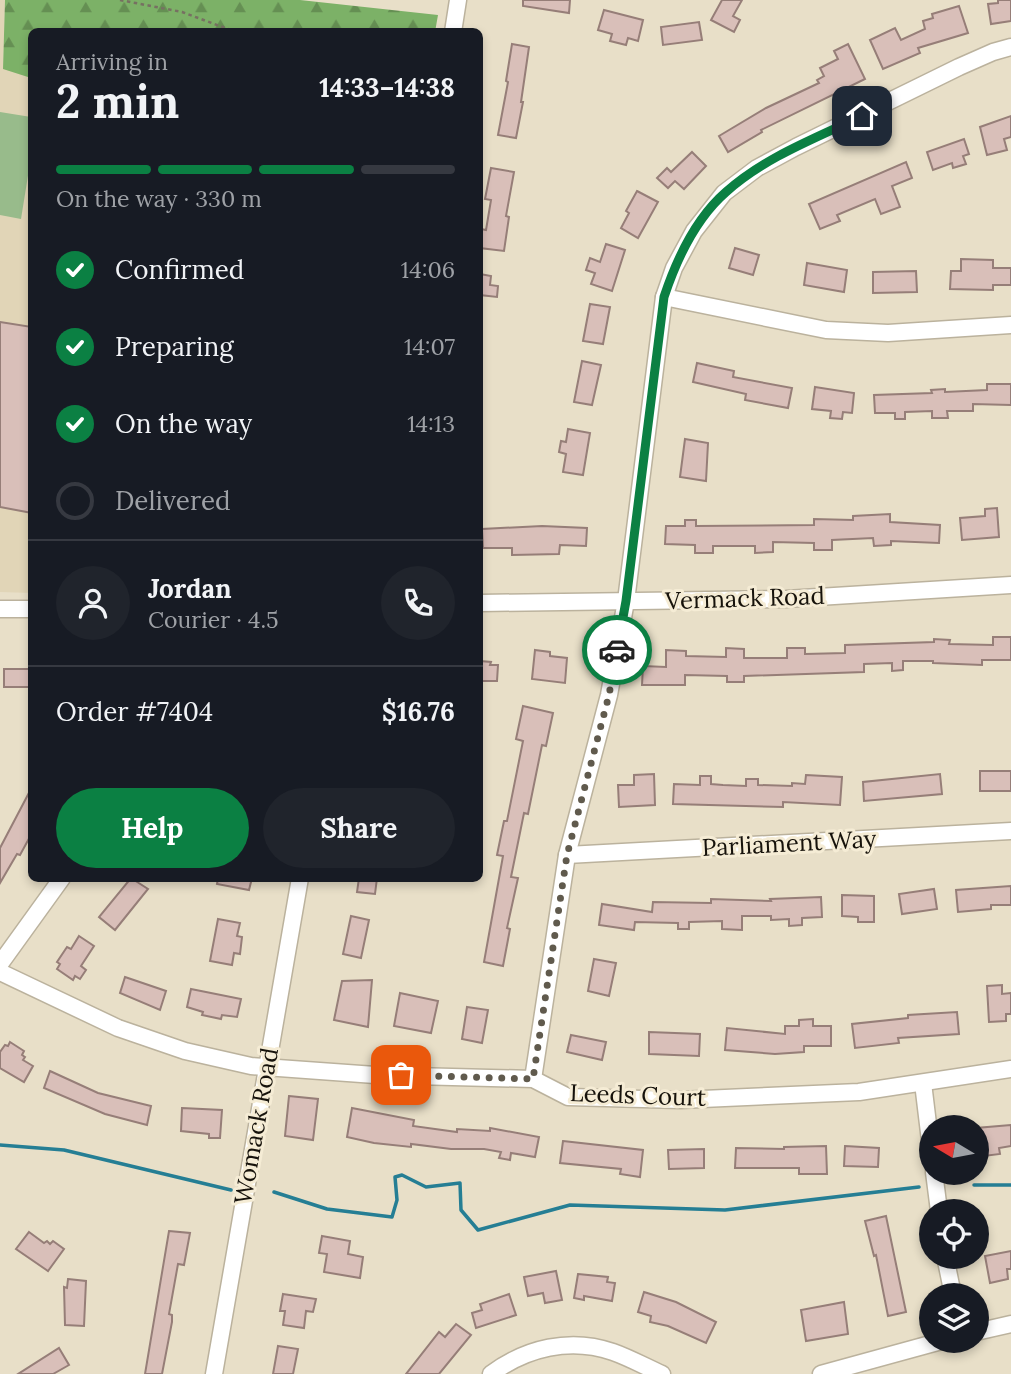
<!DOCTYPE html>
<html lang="en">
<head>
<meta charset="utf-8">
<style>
  :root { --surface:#171b24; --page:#20242c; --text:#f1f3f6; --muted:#9ea1a6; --line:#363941; --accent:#0b8043 }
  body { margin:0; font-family:Lora,serif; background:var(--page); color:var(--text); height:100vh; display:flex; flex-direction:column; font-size:26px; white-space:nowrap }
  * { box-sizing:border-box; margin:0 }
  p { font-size:23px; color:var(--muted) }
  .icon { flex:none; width:38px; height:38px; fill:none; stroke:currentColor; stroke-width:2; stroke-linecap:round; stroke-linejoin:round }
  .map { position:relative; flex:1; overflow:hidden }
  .drawer { position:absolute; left:28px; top:28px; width:455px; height:854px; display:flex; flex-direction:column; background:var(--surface); border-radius:10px; box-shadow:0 4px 10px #0003 }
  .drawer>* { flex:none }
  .needle { width:46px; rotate:280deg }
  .buttons { position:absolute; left:919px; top:1115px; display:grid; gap:14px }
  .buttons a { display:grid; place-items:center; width:70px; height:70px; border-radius:50%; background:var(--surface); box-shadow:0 4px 10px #0003; font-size:35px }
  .pin { position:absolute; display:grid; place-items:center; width:60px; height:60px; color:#fff; margin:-30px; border-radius:14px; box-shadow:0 4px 10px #0006 }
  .courier { position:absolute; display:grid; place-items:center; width:70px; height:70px; margin:-35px; border:5px solid #0b8043; border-radius:50%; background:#fff; color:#222; box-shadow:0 2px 9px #0007 }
  .headline em { font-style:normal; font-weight:800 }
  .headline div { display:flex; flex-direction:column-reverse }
  .headline { display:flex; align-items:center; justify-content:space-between; height:119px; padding:0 28px }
  h1 { font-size:46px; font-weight:800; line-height:52px }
  .bar { display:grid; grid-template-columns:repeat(4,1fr); gap:10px 7px; align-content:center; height:84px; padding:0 28px }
  .bar i { height:9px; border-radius:5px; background:var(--line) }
  .bar .active { background:var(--accent) }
  .bar p { grid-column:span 4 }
  .line { display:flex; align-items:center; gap:18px; padding:0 28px; border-top:2px solid var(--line) }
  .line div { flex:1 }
  .round { display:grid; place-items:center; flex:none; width:74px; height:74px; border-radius:37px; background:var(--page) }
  ol { padding:0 28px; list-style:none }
  li { display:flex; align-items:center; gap:21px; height:77px }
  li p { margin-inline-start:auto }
  li .icon { padding:7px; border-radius:50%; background:var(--accent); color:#fff; stroke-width:4 }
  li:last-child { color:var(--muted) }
  li i { width:38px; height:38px; border:4px solid var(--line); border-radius:50% }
  .button { display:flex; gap:14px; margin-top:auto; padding:14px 28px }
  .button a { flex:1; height:80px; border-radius:42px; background:var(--accent); color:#fff; font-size:28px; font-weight:800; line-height:80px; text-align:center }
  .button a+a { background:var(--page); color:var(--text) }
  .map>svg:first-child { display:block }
  .built { fill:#e1d5b7 }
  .forest { fill:url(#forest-firs) }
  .park { fill:#98bb8b }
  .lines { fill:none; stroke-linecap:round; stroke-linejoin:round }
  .stream { stroke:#257e94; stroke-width:3.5 }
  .building { fill:#d9bfb9; stroke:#967e78; stroke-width:2 }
  .minor-casing { stroke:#bbb29d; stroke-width:19 }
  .path { stroke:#777062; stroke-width:2.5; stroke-dasharray:3.5 3.5; stroke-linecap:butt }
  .minor { stroke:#fff; stroke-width:16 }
  .done { stroke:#605a4d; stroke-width:7; stroke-dasharray:0 12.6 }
  .route { stroke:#0b8043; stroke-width:9 }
  .labels { text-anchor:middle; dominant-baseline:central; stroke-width:6; stroke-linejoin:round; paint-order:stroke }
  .street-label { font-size:24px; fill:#16120b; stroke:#f5ecd5 }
</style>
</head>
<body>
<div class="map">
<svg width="1011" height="1374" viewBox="0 0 1011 1374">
  <defs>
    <pattern id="forest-firs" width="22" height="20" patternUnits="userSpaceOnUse" patternTransform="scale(1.75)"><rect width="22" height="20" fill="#7cb167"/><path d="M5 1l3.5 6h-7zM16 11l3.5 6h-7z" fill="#658f53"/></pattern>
  </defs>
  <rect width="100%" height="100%" fill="#e8dfc8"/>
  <polygon class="built" points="0,0 5,0 3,68 32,78 32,593 0,592"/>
  <polygon class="forest" points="5,0 300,0 438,15 435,32 32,32 31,78 3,69"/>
  <polygon class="park" points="0,112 31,117 31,157 21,219 0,215"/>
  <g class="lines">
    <g class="stream">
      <polyline points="0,1145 64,1150 231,1190"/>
      <polyline points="974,1185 1011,1185"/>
      <polyline points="274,1192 327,1209 392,1217 397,1200 395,1177 402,1175 426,1187 460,1183 461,1210 478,1230 570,1205 725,1210 919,1187"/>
    </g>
  </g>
  <g class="building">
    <polygon points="523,0 570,0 569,13 523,6"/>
    <polygon points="722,0 742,0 733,16 740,20 734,32 711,20"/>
    <polygon points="998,0 1011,0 1011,21 991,24 988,4 998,3"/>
    <polygon points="959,6 968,33 918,48 920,53 883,69 870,40 895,28 901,40 925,29 923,21 933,18 932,14"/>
    <polygon points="604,10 643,20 638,41 628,38 626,45 610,41 612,34 598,30"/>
    <polygon points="699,22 702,40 663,45 661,27"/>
    <polygon points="512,44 529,47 521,102 523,102 516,138 498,135 508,82 506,81"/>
    <polygon points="848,44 865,79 761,130 762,132 728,152 719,136 766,108 819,83 817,80 824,76 820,68 838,59 834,51"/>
    <polygon points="1011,116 1011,137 1004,139 1007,150 987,155 980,127"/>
    <polygon points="964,139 969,154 963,156 966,164 953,168 952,163 933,170 927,152"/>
    <polygon points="692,152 706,166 684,189 675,181 668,188 657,178 667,168 671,172"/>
    <polygon points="906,162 912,178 892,186 900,207 881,214 875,199 837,215 840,221 820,229 809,204"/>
    <polygon points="491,168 514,172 506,216 509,217 504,251 480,248 481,229 486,230 491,200 485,199"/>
    <polygon points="637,191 658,202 638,238 621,228 629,213 626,211"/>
    <polygon points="606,244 625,250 612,291 591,284 595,273 586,270 590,258 600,262"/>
    <polygon points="735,248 759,255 753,275 729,268"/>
    <polygon points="961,259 993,260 993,268 1011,268 1011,285 993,285 993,290 950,289 951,271 961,271"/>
    <polygon points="807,263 847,270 844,292 804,285"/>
    <polygon points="916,271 917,292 873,293 873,272"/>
    <polygon points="480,274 491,276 490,285 498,286 497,297 480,295"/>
    <polygon points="590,304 610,307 603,344 583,341"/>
    <polygon points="0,322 32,327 32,513 0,507"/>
    <polygon points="582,361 601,365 592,405 574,402"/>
    <polygon points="697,363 734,371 733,377 792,388 788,408 745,400 746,394 693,382"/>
    <polygon points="987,384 1011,384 1011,405 973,404 973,411 947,411 948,418 932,418 932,411 905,412 905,419 895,419 895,413 875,413 874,395 932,393 931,390 945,389 945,392 987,390"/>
    <polygon points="815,387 854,393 852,413 843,412 842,419 830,418 831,411 812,409"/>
    <polygon points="568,429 590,433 583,475 563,472 566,454 559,452 561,441 566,442"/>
    <polygon points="685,439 708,443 706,481 680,477"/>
    <polygon points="997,508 999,537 962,540 960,518 985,516 985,509"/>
    <polygon points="890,514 890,522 940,525 939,543 891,541 891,545 874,546 873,538 832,540 832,550 814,550 814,543 773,542 773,552 755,553 755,546 713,546 713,553 695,553 695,545 665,544 666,526 685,526 685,520 696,520 696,526 814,525 814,519 853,520 853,516"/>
    <polygon points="542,526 587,528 586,546 560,545 559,554 512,555 512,548 483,548 482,529"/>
    <polygon points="993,637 1011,637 1011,660 982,660 982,665 933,663 933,661 903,661 903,670 892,671 892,663 864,664 864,672 744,676 744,682 727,682 727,676 685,675 685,685 642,685 643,666 666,667 666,650 686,651 686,656 726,657 726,648 744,649 744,658 787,658 787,648 805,648 805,654 845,653 845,645 934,642 934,639 950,640 949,644 993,645"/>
    <polygon points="535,650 550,652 550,656 567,658 565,683 532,679"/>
    <polygon points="480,661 491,662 490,665 498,665 497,681 480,681"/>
    <rect x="4" y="669" width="28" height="18"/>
    <polygon points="523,706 553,713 546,746 542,745 528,814 524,813 511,877 518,878 507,928 510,929 503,966 484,962 503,856 497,855 504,821 507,821 523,741 516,739"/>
    <rect x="980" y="771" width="31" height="20"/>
    <polygon points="654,774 655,805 619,807 618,785 634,785 634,775"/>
    <polygon points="940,774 942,794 864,801 863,782"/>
    <polygon points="806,775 842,777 840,805 783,802 783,807 673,804 674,784 700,785 700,776 711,776 711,784 723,785 746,786 746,779 758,779 758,785 792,786 792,783 805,784"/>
    <polygon points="32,787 32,833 20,855 17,854 0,883 0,848"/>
    <polygon points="131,878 148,889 115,930 99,917"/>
    <polygon points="218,878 252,878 249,890 217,884"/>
    <polygon points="359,878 377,878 375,894 357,892"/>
    <polygon points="1011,886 1011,905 991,905 991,909 958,912 956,890"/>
    <polygon points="934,889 937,909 902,914 899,894"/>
    <polygon points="842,895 874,896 874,922 858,922 858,917 842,916"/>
    <polygon points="821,897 822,917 802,918 802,925 789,926 789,919 771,920 771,916 742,916 742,930 722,929 722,921 689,922 689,929 678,929 678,923 635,922 634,930 599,925 602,904 652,912 653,902 711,903 711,899 771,901 770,899"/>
    <polygon points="351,916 369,920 361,958 343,954"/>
    <polygon points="218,919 240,923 237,936 242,937 240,954 234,953 232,965 210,961"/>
    <polygon points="79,936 94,946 81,966 86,970 80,979 75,976 73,980 57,969 60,964 57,962 67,947 71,949"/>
    <polygon points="594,959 616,963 609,996 588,991"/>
    <polygon points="125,977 166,991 160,1010 120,993"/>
    <polygon points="372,980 368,1027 334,1020 342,981"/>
    <polygon points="1002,985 1002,994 1011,993 1011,1014 1006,1014 1006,1021 989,1022 987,986"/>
    <polygon points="191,989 241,999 237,1017 222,1015 221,1019 202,1015 203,1012 187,1007"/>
    <polygon points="400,993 438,1001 431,1033 394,1026"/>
    <polygon points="467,1007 488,1010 482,1043 462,1039"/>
    <polygon points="957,1012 959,1034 898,1038 899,1043 855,1048 852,1024 908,1018 908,1015"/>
    <polygon points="813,1019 813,1026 831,1026 831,1046 804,1046 804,1052 775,1054 725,1050 727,1028 785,1034 785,1026 799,1026 799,1020"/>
    <polygon points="649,1032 700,1034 699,1056 649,1054"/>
    <polygon points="571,1035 606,1042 602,1060 567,1052"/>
    <polygon points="10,1042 24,1051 22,1055 25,1057 23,1060 33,1066 24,1082 0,1068 0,1052 5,1045 8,1046"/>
    <polygon points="50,1071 98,1093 151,1106 147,1125 105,1114 44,1088"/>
    <polygon points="289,1096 318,1099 313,1140 285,1136"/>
    <polygon points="182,1108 222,1110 220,1138 209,1138 209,1134 181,1131"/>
    <polygon points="352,1108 414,1120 413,1126 457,1132 457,1129 490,1131 490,1128 539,1137 535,1157 511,1153 510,1160 499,1158 501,1152 484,1149 451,1149 411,1144 411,1147 374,1143 347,1137"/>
    <polygon points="1011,1125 1011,1146 999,1148 1000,1154 984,1156 983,1151 976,1151 976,1128"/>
    <polygon points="563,1141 643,1150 640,1177 620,1174 621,1169 560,1163"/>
    <polygon points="826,1146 827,1174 799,1174 799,1168 735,1168 736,1148 784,1149 784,1147"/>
    <polygon points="845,1146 879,1148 878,1167 844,1166"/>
    <polygon points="704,1149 704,1168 669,1169 668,1150"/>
    <polygon points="886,1216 906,1312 888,1316 876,1255 874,1256 865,1221"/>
    <polygon points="169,1231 190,1233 184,1265 178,1264 169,1314 172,1315 172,1322 162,1374 145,1374"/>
    <polygon points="29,1232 44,1243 47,1241 50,1244 53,1241 64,1249 48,1271 16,1249"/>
    <polygon points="322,1236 350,1241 348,1254 363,1257 360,1278 324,1272 327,1254 319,1253"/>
    <polygon points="1011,1251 1011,1269 1007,1269 1008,1279 990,1283 985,1256"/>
    <polygon points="556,1271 562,1300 545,1303 543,1293 528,1296 524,1277"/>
    <polygon points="578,1274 608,1277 607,1282 615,1283 612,1301 584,1296 584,1300 574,1298"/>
    <polygon points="68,1279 86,1281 84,1326 65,1325 64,1287 67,1288"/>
    <polygon points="644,1292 676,1302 716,1322 706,1343 668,1326 650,1322 651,1316 638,1312"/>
    <polygon points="283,1294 316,1299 313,1312 306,1311 304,1328 283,1325 285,1311 280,1311"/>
    <polygon points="509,1294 516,1315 476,1328 472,1313 482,1310 480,1304"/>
    <polygon points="844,1302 848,1334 806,1341 801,1310"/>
    <polygon points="456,1324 471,1335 439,1374 406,1374 439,1332 445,1337"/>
    <polygon points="278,1346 298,1349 293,1374 273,1374"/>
    <polygon points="59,1348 69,1365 53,1374 18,1374"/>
  </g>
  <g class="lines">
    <g class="minor-casing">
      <g id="minor">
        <polyline points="453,32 458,0"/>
        <polyline points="664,297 826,330 888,333 1011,325"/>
        <polyline points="480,603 786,599 1011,585"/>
        <polyline points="0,609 32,609"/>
        <polyline points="567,855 1011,831"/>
        <polyline points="0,964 62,878"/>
        <polyline points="0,972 118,1028 185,1051 251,1066 375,1075 533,1079 568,1097 680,1100 859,1092 1011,1069"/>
        <polyline points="533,1079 567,855 609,695 626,601 664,297 674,268 694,231 724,193 757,168 796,147 959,67 993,52 1011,47"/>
        <polyline points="923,1083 931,1149"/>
        <polyline points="934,1172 939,1211"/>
        <polyline points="945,1256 953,1295"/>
        <polyline points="976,1332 1011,1324"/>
        <polyline points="214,1374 300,878"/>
        <path d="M491,1374C526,1348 570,1337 613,1352C630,1358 646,1367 662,1374"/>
        <polyline points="821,1374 945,1340"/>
      </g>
    </g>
    <polyline class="path" points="120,0 182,12 236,32"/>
    <use href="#minor" class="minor"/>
  </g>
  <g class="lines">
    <polyline class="done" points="401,1075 533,1079 567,855 609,695 617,650"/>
    <path class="route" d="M617,650L626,601L664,297C676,261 696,218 726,192C765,157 816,138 862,116"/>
  </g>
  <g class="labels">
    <g class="street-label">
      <text transform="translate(745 598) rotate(-2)">Vermack Road</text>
      <text transform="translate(789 843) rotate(-3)">Parliament Way</text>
      <text transform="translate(638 1095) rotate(2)">Leeds Court</text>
      <text transform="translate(256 1126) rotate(-80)">Womack Road</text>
    </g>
  </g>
</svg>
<div class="buttons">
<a><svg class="needle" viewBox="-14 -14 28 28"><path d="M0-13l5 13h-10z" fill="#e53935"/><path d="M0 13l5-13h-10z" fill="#9ea1a6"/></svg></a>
<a><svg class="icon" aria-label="locate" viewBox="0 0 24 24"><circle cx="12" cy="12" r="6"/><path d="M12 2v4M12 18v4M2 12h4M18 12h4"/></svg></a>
<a><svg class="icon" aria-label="layers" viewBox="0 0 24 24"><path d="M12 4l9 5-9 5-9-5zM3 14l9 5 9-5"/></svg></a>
</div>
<div class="pin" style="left:401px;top:1075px;background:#ea580c"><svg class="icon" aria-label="bag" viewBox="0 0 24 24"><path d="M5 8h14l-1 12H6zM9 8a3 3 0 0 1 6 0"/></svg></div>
<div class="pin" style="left:862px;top:116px;background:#1f2937"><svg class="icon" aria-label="home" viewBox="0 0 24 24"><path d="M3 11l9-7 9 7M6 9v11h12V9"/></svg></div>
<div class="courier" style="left:617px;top:650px"><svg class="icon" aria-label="car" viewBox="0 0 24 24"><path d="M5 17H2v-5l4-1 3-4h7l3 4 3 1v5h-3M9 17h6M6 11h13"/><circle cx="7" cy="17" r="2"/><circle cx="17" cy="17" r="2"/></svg></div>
<section class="drawer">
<div class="headline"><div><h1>2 min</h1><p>Arriving in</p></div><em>14:33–14:38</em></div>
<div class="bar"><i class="active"></i><i class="active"></i><i class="active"></i><i></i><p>On the way · 330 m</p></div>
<ol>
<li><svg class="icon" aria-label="check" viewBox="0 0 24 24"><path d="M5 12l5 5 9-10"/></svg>Confirmed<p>14:06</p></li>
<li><svg class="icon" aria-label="check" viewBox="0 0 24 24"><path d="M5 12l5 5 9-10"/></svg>Preparing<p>14:07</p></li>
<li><svg class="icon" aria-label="check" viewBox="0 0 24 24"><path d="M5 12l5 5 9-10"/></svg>On the way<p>14:13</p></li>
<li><i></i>Delivered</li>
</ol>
<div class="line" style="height:126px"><a class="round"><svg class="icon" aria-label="person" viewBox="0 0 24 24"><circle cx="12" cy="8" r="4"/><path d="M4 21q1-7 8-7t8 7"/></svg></a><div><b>Jordan</b><p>Courier · 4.5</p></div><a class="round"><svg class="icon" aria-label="phone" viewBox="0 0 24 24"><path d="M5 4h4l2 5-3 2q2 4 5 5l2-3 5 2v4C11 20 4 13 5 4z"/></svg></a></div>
<div class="line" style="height:91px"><div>Order #7404</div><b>$16.76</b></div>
<div class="button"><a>Help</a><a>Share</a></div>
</section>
</div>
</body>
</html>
